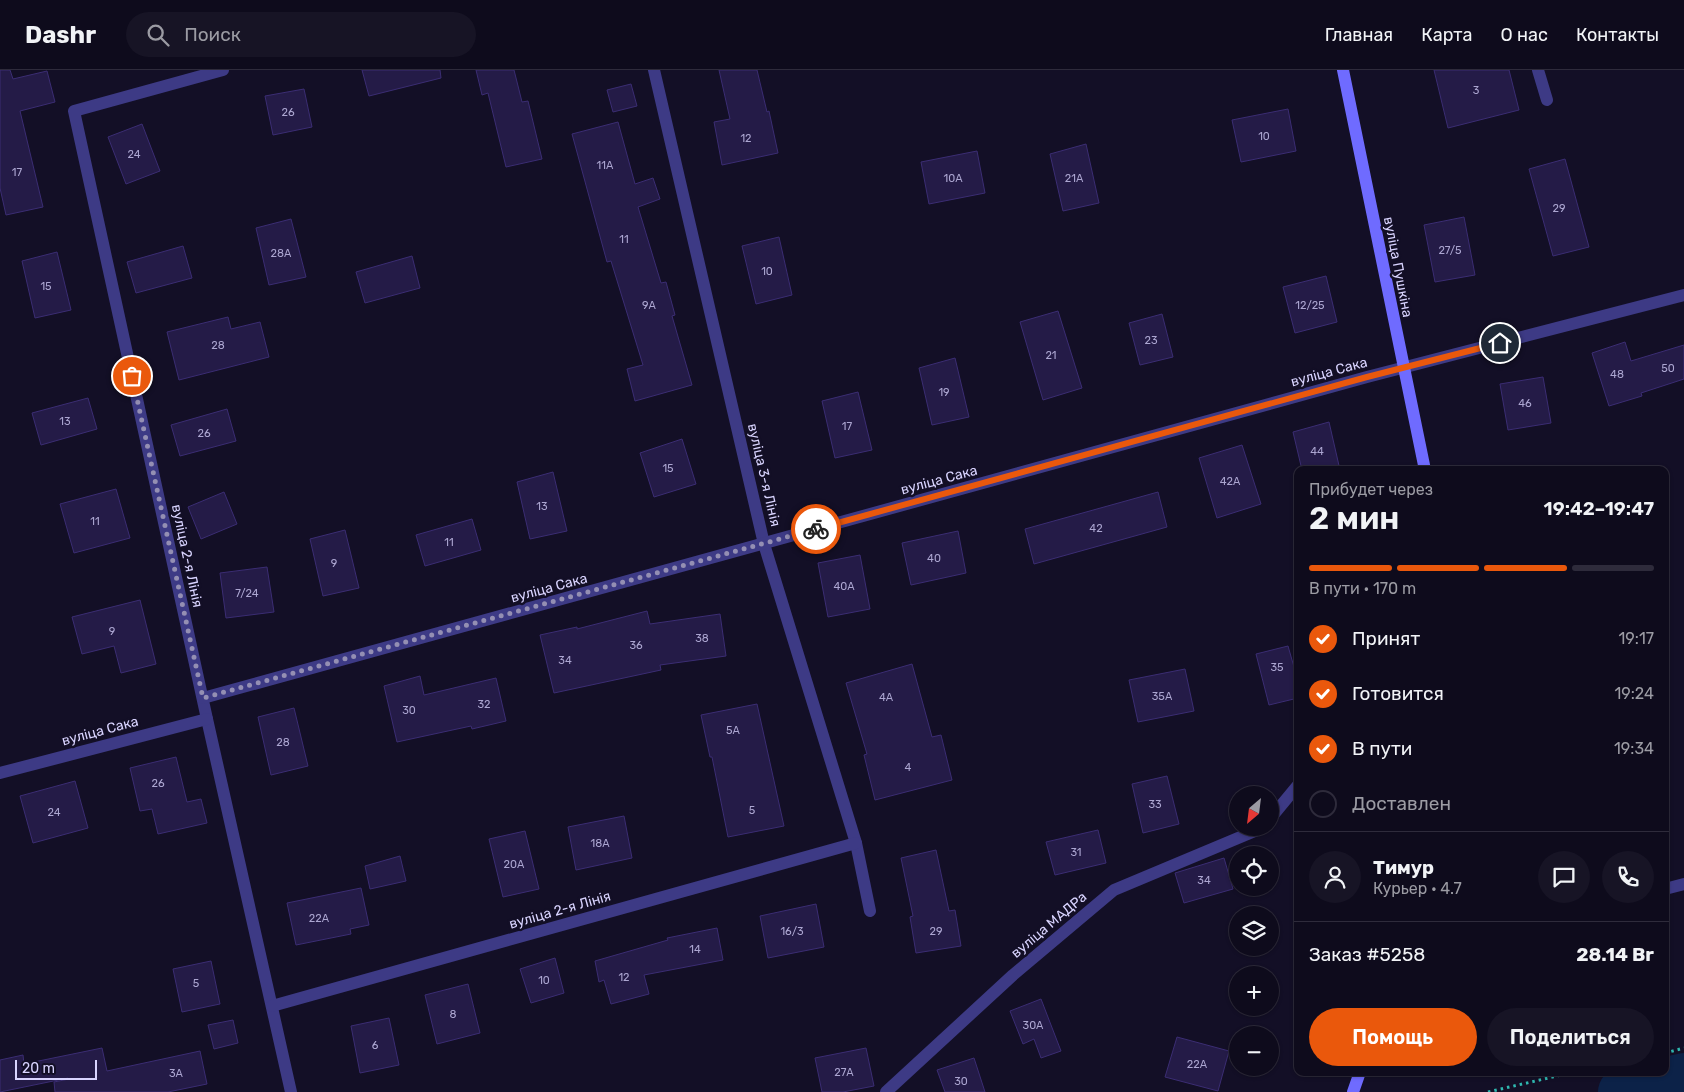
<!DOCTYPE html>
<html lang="ru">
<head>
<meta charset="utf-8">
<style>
  :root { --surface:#0e0b1c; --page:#171425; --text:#f1f3f6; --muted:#9b9ba3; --line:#2e2b3b; --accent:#ea580c }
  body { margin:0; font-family:Rubik,sans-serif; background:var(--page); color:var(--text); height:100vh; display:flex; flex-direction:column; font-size:19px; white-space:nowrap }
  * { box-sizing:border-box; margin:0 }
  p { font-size:16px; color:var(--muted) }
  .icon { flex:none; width:28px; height:28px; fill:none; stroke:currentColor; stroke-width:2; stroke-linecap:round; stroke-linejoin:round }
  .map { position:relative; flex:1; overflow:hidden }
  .side { position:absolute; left:1294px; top:396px; width:375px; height:610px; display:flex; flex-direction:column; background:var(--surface); border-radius:10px; box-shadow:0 1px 4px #0004,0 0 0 1px var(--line) }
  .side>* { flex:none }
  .needle { width:32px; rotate:208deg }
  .controls { position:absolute; left:1229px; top:716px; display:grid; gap:10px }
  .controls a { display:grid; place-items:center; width:50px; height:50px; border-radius:50%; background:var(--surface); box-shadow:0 1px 4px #0004,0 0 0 1px var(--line); font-size:25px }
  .scale { position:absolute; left:15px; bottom:12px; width:82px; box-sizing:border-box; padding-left:5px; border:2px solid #d9d4ff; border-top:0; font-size:14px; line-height:18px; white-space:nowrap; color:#d9d4ff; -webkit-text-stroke:4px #130f26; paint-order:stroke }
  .pin { position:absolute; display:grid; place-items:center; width:42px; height:42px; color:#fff; margin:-21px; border:2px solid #fff; border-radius:50%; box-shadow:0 1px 5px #0007 }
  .courier { position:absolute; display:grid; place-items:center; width:50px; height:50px; margin:-25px; border:4px solid #ea580c; border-radius:50%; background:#fff; color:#222; box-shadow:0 1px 6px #0007 }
  .head em { font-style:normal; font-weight:600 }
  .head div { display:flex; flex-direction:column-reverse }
  .head { display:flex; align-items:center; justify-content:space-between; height:85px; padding:0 15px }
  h1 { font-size:32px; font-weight:600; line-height:38px }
  .bar { display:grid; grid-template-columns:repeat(4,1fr); gap:8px 5px; align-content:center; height:60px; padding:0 15px }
  .bar i { height:6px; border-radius:4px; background:var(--line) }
  .bar .selected { background:var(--accent) }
  .bar p { grid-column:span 4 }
  .line { display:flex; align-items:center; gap:12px; padding:0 15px; border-top:1px solid var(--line) }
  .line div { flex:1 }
  .round { display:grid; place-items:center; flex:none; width:52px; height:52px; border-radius:26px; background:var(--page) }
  ol { padding:0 15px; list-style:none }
  li { display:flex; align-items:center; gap:15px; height:55px }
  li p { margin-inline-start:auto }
  li .icon { padding:5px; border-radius:50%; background:var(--accent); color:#fff; stroke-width:4 }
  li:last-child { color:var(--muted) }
  li i { width:28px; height:28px; border:2px solid var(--line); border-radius:50% }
  .button { display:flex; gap:10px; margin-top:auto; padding:10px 15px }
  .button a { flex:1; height:58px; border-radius:30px; background:var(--accent); color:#fff; font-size:20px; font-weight:600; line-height:58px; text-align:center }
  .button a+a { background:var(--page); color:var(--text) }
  header { display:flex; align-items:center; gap:30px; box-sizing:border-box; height:70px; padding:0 25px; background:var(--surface); border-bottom:1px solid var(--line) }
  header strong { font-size:24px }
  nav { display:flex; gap:28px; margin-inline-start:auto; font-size:18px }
  .search { width:350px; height:45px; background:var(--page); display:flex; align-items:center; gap:12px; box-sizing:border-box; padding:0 18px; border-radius:28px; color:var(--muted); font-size:19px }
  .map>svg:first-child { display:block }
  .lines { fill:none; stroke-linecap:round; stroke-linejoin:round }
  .river { stroke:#0c2248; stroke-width:50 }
  .building { fill:#241b47; stroke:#3b2d73 }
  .path { stroke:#2fb8b0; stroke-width:3; stroke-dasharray:2.5 4; stroke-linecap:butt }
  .service { stroke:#3d3a85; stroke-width:12 }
  .minor { stroke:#3d3a85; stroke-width:12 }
  .secondary { stroke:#6f6bff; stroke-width:12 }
  .done { stroke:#948fb3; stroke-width:5; stroke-dasharray:0 9 }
  .route { stroke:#ea580c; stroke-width:6 }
  .labels { text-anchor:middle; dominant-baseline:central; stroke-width:5; stroke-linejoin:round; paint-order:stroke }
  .number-label { font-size:11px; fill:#aca6d1 }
  .street-label { font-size:14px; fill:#d9d4ff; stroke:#130f26 }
</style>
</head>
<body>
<header>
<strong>Dashr</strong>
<div class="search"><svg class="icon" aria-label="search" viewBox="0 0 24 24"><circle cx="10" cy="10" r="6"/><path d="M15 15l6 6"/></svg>Поиск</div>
<nav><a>Главная</a><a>Карта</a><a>О нас</a><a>Контакты</a></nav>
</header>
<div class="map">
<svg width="1684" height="1022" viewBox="0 0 1684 1022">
  <rect width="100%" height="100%" fill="#130f26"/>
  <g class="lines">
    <polyline class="river" points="1623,1022 1684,1008"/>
  </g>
  <g class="building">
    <polygon points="0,0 10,0 13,9 47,1 55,32 20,41 43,137 6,145 0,118"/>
    <polygon points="362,0 440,0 441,8 369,26"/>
    <polygon points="476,0 514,0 522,32 528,31 542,89 506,97 488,23 482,25"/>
    <polygon points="719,0 757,0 767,42 769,41 778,83 722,95 714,52 730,49"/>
    <polygon points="1434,0 1509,0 1519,40 1448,58"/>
    <polygon points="631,14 637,36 613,42 607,20"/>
    <polygon points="304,19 312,57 273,65 265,26"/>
    <polygon points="1288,39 1296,81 1241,92 1232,50"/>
    <polygon points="618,52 635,114 653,108 660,129 638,137 661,213 666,212 675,245 672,246 692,315 635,331 627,299 643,295 611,191 607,192 572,64"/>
    <polygon points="142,54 160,101 126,114 108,67"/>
    <polygon points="1086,74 1099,133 1063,141 1050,84"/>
    <polygon points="977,81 985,123 929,134 921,92"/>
    <polygon points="1565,89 1589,177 1553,186 1529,99"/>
    <polygon points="1464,147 1475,205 1435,212 1424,155"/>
    <polygon points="291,149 306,207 269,215 256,158"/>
    <polygon points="779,167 792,225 756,234 742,176"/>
    <polygon points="183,176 192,208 136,223 127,192"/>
    <polygon points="57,182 71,240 35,248 22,191"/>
    <polygon points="412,186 420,218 365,233 356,202"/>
    <polygon points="1326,206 1337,252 1295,263 1283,217"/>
    <polygon points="1058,241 1082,318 1043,330 1020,252"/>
    <polygon points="1162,244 1173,287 1140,295 1129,253"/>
    <polygon points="228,247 231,259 260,252 269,287 179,310 167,262"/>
    <polygon points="1625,272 1631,291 1684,275 1684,309 1641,323 1642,326 1609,336 1592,283"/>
    <polygon points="955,288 969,347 932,355 919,298"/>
    <polygon points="1543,307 1551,353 1508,360 1500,314"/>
    <polygon points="858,322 872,380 835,388 822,331"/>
    <polygon points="88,328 97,359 41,375 32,343"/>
    <polygon points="227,339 236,371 180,386 171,355"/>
    <polygon points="1329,352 1340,400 1302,400 1293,362"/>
    <polygon points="682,369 696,414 654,427 640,383"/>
    <polygon points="1242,375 1261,434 1217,448 1199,388"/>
    <polygon points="553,402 567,461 530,469 517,412"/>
    <polygon points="116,419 130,468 74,483 60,434"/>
    <polygon points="224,422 237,454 201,469 188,437"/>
    <polygon points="1158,422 1167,457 1034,494 1025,459"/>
    <polygon points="472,449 481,480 425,496 416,465"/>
    <polygon points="345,460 359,518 323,526 310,469"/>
    <polygon points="958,461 966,503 911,515 902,473"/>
    <polygon points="860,485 870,539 828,547 818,493"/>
    <polygon points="267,497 274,542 226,548 220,503"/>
    <polygon points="140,530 156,594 121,603 114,576 82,584 72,547"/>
    <polygon points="647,541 650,554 720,544 726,586 660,595 661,600 554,623 540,565 577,557 577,559"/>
    <polygon points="1288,576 1298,611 1298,628 1269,635 1256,584"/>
    <polygon points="912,594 932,667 941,665 952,710 875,730 864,685 867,684 846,613"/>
    <polygon points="1185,599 1194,641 1138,652 1129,610"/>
    <polygon points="420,606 424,625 496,608 506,651 472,659 471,656 397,672 384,616"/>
    <polygon points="757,634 784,756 728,767 712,687 710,687 701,645"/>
    <polygon points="294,638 308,696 271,705 258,647"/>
    <polygon points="176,687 187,732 201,729 207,753 158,764 152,739 140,741 130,698"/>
    <polygon points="1167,706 1179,754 1143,763 1132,714"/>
    <polygon points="75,711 88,758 33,773 20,726"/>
    <polygon points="624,746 632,788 576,800 568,757"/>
    <polygon points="1098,760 1106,793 1055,805 1046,772"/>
    <polygon points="525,761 539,819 503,827 489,769"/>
    <polygon points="936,780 949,841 955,840 961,876 916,883 910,847 913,846 901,788"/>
    <polygon points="400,786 406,811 370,819 365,796"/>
    <polygon points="1224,788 1233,819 1184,833 1175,803"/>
    <polygon points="361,818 369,855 350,859 351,864 296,875 287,833"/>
    <polygon points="816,834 824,877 768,888 760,846"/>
    <polygon points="717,858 723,890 644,905 649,924 611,934 604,910 599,912 595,891 668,870 667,868"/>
    <polygon points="555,888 564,923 531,933 520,899"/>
    <polygon points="211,891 220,934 182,942 173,899"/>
    <polygon points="468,914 480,963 437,974 425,925"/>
    <polygon points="1041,929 1061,981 1041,988 1034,969 1023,974 1010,941"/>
    <polygon points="389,948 399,995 360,1003 351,956"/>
    <polygon points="233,950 238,973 214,979 208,955"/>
    <polygon points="1177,967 1229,981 1218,1021 1165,1007"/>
    <polygon points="102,978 107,1001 200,981 207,1014 168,1022 55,1022 54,1012 69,1009 68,1008 0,1022 0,990 23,985 24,994"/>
    <polygon points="866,978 874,1016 843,1022 822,1022 815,988"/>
    <polygon points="974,988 985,1022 945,1022 937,1000"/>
  </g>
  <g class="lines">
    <g class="path">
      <polyline points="1665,983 1684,978"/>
      <polyline points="1488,1022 1574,1002"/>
    </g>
    <polyline class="service" points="1538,0 1547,30"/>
    <g class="minor">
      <polyline points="223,0 74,41 207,649 291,1022"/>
      <polyline points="654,0 764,474 856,773 870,841"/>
      <polyline points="203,628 1367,307 1684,225"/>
      <polyline points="0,703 207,649"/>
      <polyline points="1270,749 1298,715"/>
      <polyline points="1665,819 1684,814"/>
      <polyline points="272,936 856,773"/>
      <polyline points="886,1022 1013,905 1114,820 1262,758"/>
    </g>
    <g class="secondary">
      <polyline points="1343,0 1425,400"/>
      <polyline points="1353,1022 1360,1002"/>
    </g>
  </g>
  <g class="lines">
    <polyline class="done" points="132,306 203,628 816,459"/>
    <polyline class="route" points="816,459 1367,307 1500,273"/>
  </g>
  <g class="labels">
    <g class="number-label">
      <text x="1476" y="20">3</text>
      <text x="288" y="42">26</text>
      <text x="1264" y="66">10</text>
      <text x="746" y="68">12</text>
      <text x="134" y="84">24</text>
      <text x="605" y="95">11А</text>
      <text x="17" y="102">17</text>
      <text x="953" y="108">10А</text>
      <text x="1074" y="108">21А</text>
      <text x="1559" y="138">29</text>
      <text x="624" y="169">11</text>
      <text x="1450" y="180">27/5</text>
      <text x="281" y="183">28А</text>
      <text x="767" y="201">10</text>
      <text x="46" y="216">15</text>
      <text x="649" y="235">9А</text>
      <text x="1310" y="235">12/25</text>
      <text x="1151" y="270">23</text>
      <text x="218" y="275">28</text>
      <text x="1051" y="285">21</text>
      <text x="1668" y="298">50</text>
      <text x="1617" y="304">48</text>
      <text x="944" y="322">19</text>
      <text x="1525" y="333">46</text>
      <text x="65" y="351">13</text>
      <text x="847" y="356">17</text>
      <text x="204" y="363">26</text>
      <text x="1317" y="381">44</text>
      <text x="668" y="398">15</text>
      <text x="1230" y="411">42А</text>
      <text x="542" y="436">13</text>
      <text x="95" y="451">11</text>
      <text x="1096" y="458">42</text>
      <text x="449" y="472">11</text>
      <text x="934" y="488">40</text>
      <text x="334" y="493">9</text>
      <text x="844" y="516">40А</text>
      <text x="247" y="523">7/24</text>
      <text x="112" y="561">9</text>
      <text x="702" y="568">38</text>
      <text x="636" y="575">36</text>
      <text x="565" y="590">34</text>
      <text x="1277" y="597">35</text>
      <text x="1162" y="626">35А</text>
      <text x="886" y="627">4А</text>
      <text x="484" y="634">32</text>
      <text x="409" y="640">30</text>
      <text x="733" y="660">5А</text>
      <text x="283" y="672">28</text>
      <text x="908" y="697">4</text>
      <text x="158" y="713">26</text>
      <text x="1155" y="734">33</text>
      <text x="752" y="740">5</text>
      <text x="54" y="742">24</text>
      <text x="600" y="773">18А</text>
      <text x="1076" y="782">31</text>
      <text x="514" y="794">20А</text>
      <text x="1204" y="810">34</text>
      <text x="319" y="848">22А</text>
      <text x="792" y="861">16/3</text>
      <text x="936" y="861">29</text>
      <text x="695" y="879">14</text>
      <text x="624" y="907">12</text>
      <text x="544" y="910">10</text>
      <text x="196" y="913">5</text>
      <text x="453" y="944">8</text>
      <text x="1033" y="955">30А</text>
      <text x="375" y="975">6</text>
      <text x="1197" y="994">22А</text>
      <text x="844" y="1002">27А</text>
      <text x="176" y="1003">3А</text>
      <text x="961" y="1011">30</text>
    </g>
    <g class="street-label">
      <text transform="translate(1398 197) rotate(79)">вуліца Пушкіна</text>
      <text transform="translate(1329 302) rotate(-15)">вуліца Сака</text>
      <text transform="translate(764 405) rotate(77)">вуліца 3-я Лінія</text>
      <text transform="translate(939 410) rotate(-15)">вуліца Сака</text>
      <text transform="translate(187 486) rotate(78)">вуліца 2-я Лінія</text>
      <text transform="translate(549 518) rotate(-15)">вуліца Сака</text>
      <text transform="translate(100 661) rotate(-15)">вуліца Сака</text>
      <text transform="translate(560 840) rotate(-16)">вуліца 2-я Лінія</text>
      <text transform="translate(1049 855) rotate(-40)">вуліца МАДРа</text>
    </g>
  </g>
</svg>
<div class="controls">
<a><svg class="needle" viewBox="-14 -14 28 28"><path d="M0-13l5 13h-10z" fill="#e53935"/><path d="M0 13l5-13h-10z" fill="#9b9ba3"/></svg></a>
<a><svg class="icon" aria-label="locate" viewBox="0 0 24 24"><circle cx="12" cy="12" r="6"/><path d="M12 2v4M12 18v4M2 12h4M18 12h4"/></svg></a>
<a><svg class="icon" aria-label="layers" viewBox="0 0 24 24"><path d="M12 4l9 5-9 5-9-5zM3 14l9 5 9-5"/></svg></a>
<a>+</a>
<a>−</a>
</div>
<div class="scale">20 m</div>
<div class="pin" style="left:132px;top:306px;background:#ea580c"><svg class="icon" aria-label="bag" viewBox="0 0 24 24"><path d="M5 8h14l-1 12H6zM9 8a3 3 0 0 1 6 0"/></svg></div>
<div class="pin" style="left:1500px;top:273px;background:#1f2937"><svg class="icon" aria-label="home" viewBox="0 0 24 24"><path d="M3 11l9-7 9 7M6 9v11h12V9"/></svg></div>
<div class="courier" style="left:816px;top:459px"><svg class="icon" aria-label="bike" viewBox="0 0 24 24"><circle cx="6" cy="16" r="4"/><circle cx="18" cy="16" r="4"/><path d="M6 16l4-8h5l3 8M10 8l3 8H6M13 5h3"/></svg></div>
<section class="side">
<div class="head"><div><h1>2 мин</h1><p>Прибудет через</p></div><em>19:42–19:47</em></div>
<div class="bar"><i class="selected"></i><i class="selected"></i><i class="selected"></i><i></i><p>В пути · 170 m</p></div>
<ol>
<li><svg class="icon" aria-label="check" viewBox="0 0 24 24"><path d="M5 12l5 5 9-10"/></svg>Принят<p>19:17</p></li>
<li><svg class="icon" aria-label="check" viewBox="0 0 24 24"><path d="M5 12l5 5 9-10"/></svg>Готовится<p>19:24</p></li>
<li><svg class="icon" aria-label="check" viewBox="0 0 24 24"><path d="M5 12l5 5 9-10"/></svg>В пути<p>19:34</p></li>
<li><i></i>Доставлен</li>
</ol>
<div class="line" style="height:90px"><a class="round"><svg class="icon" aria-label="person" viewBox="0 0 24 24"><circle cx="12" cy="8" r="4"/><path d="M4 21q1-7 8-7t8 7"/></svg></a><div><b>Тимур</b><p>Курьер · 4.7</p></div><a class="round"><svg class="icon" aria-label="chat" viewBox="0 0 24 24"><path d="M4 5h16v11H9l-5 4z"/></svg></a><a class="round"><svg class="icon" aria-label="phone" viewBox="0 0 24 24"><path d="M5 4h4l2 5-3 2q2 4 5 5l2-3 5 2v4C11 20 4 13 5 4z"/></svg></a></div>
<div class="line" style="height:65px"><div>Заказ #5258</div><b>28.14 Br</b></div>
<div class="button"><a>Помощь</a><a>Поделиться</a></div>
</section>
</div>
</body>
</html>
